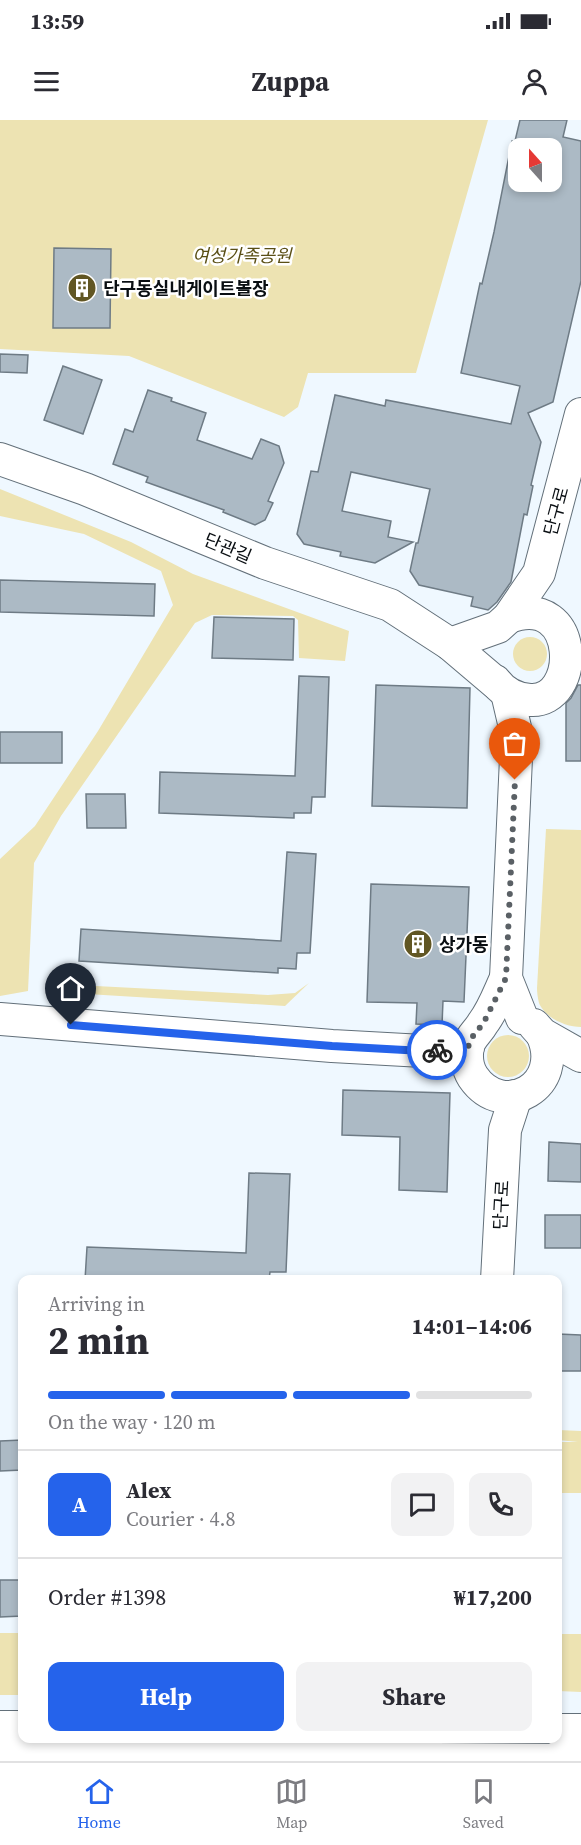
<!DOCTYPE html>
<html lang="en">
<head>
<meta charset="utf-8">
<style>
  :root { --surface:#fff; --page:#f2f2f3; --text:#2b2b33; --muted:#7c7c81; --line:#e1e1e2; --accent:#2563eb }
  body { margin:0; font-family:"Source Serif 4","Noto Sans KR",serif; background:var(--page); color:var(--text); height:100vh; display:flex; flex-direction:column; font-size:22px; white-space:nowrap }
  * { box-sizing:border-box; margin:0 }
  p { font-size:20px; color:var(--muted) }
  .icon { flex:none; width:33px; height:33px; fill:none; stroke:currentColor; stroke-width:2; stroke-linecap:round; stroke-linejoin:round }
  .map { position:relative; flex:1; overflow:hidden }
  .panel { position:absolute; left:18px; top:1155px; width:544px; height:468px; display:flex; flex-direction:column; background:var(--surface); border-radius:12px; box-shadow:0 3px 9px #0003 }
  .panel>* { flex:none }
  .needle { width:39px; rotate:339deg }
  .controls { position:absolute; left:508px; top:18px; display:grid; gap:12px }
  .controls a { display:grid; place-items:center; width:54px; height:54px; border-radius:12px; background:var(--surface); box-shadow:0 3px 9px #0003; font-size:30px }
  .pin { position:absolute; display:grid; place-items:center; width:51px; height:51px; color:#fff; margin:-62px -26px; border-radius:50% 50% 50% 0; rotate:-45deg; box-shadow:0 0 6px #0007 }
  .pin .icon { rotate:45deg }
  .courier { position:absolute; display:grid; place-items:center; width:60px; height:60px; margin:-30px; border:4px solid #2563eb; border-radius:50%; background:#fff; color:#222; box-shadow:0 2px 8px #0007 }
  .head em { font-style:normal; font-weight:700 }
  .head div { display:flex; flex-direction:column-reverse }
  .head { display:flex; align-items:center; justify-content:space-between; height:102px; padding:0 30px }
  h1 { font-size:39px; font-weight:700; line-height:45px }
  .bar { display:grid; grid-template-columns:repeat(4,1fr); gap:9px 6px; align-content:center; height:72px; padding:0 30px }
  .bar i { height:8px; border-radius:4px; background:var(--line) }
  .bar .active { background:var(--accent) }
  .bar p { grid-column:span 4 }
  .line { display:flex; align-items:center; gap:15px; padding:0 30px; border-top:2px solid var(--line) }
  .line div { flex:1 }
  .round { display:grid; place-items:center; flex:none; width:63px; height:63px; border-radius:12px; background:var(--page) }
  .button { display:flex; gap:12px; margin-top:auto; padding:12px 30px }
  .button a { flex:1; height:69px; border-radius:12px; background:var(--accent); color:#fff; font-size:24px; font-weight:700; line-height:69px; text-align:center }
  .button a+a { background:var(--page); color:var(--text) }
  .status { display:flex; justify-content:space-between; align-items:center; height:42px; padding:0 30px; background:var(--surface); direction:ltr }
  .status svg { height:16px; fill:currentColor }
  header { display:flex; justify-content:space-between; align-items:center; height:78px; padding:0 30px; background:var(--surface); font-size:27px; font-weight:700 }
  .tabs { display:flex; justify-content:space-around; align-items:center; height:84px; border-top:2px solid var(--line); background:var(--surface); font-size:16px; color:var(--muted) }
  .tabs a { display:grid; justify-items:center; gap:3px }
  .tabs .active { color:var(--accent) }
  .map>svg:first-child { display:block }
  .green { fill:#ede3b2 }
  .building { fill:#acbac5; stroke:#6e7b85; stroke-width:1.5; fill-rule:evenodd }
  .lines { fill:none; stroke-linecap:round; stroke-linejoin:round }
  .secondary-casing { stroke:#63707a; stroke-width:34 }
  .secondary { stroke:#fff; stroke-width:32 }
  .done { stroke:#5a6065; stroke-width:6; stroke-dasharray:0 10.8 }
  .route { stroke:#2563eb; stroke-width:8 }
  .labels { text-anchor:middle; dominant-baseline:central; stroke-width:5; stroke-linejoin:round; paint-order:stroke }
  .park-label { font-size:18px; font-style:italic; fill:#5a4f15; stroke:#fff }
  .poi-label { font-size:18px; font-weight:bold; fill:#090e12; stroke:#fff; text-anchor:start }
  .street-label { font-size:18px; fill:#090e12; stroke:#fff }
</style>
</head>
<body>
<div class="status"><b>13:59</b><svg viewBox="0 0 49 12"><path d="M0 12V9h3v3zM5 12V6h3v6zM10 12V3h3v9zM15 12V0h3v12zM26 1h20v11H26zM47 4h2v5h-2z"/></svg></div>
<header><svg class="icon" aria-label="menu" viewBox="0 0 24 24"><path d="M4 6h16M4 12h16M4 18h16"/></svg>Zuppa<svg class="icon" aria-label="person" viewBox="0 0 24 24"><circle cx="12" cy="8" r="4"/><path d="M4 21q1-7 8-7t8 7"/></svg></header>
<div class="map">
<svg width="581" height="1641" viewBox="0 0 581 1641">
  <rect width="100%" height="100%" fill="#eff8ff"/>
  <g class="green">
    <polygon points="0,0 488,0 416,253 308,253 298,287 284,297 129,236 0,229"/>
    <polygon points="0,369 131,422 193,454 349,511 345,541 299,538 298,500 293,496 212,495 195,503 61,696 34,743 28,871 0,876 0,739 35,706 98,611 173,485 161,451 84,414 0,396"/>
    <circle cx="530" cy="534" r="17"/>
    <path d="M546,709L581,710V907C566,907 545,898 539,883C538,879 537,873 537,868Z"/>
    <polygon points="309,863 285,886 54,872 57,864 268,875 295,873"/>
    <circle cx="508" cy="936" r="21"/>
    <polygon points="558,1310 581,1311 581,1373 558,1373 558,1322 578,1322 558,1320"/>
    <rect x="0" y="1513" width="22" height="62"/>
    <polygon points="558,1514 581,1514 581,1572 558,1571"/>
  </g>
  <g class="building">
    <path d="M520,0H567L563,17L581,21V161L553,282L528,293L541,322L531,365L533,366L527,395L524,394L511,462L497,482L488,490L471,486L473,477L419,465L410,451L416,423H418L430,369L351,352L342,391L391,401L388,417L413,422L375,443L340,436L341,432L304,424L297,414L311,351L318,352L335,275L385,286L386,280L511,304L520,266L461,253L480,163L482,164L494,112L512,21H515ZM519,28H552V62H519Z"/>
    <polygon points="54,128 111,129 110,208 53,208"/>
    <polygon points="0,234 28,235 27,253 0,252"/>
    <polygon points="63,246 102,260 83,314 44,300"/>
    <polygon points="148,270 172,278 171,281 206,293 197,320 252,339 261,319 279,326 284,343 268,381 273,383 265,400 255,405 223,392 224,390 146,362 148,357 113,344 125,309 133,312"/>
    <polygon points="0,460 155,464 154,496 0,492"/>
    <polygon points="214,497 294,499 293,540 212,538"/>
    <polygon points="299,556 329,557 325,677 312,677 311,693 294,693 294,698 159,693 160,652 295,656"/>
    <polygon points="376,565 470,568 467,688 372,686"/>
    <polygon points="578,565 581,565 581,641 566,641 566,583 571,578"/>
    <rect x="0" y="612" width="62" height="31"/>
    <polygon points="86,674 125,674 126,708 87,708"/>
    <polygon points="287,732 316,734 310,833 297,833 296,849 278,848 278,853 79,841 81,809 281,821"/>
    <polygon points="371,764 469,767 464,882 443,881 442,905 416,904 417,883 367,882"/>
    <polygon points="343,970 450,973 447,1072 399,1070 400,1017 342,1015"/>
    <polygon points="549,1022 581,1024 581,1062 548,1061"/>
    <polygon points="249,1053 290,1054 286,1152 270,1152 269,1160 85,1160 87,1127 246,1133"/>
    <rect x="545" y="1095" width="36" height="33"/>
    <polygon points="558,1214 581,1215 581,1251 558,1251"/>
    <polygon points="22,1320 22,1350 0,1351 0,1321"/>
    <polygon points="0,1460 22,1460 22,1496 0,1497"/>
  </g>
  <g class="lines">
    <g class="secondary-casing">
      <g id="secondary">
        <polyline points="0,339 85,369 265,443 390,485 450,524 496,563"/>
        <polyline points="450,524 498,507 509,497 539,453 581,294"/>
        <path d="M495,561C504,573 515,579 530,580C581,584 581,471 509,497"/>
        <polyline points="507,573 517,616 506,858 522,898"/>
        <path d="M506,858C499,873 493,890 483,903C478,912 471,916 468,926C466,936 467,948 473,957C503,1001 566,966 542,914"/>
        <polyline points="0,899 332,926 423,931 468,927"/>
        <polyline points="534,905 542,914 581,936"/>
        <polyline points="497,1160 505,1010 516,976"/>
        <polyline points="0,1607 22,1607"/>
        <polyline points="558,1610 581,1610"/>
        <polyline points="0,1636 581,1640"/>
      </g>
    </g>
    <use href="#secondary" class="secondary"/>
  </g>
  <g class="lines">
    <polyline class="done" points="437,930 468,927 474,914 483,904 506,858 515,660"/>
    <polyline class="route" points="71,905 332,926 423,931 437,930"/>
  </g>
  <defs>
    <g id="building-disc" transform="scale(1.5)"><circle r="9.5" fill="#615623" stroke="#fff"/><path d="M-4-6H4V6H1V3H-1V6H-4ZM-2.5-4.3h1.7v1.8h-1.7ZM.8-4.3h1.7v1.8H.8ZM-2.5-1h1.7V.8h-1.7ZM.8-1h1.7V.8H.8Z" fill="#fff"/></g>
  </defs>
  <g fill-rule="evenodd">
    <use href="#building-disc" x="82" y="168"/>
    <use href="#building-disc" x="418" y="824"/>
  </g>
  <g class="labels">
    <g class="park-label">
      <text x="242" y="135">여성가족공원</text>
    </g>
    <g class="poi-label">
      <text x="103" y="168">단구동실내게이트볼장</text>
      <text x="439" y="824">상가동</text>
    </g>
    <g class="street-label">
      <text transform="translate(556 391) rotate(-75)">단구로</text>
      <text transform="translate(228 428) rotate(23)">단관길</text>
      <text transform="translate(501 1085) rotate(-87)">단구로</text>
    </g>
  </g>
</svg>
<div class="controls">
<a><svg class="needle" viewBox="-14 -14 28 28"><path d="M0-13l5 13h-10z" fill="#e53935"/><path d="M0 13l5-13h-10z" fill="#7c7c81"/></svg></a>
</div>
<div class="pin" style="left:515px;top:660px;background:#ea580c"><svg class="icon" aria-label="bag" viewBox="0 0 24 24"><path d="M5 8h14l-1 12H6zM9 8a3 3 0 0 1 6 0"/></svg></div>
<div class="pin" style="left:71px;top:905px;background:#1f2937"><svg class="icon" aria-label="home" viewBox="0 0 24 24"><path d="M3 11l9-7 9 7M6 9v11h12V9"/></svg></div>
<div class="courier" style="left:437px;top:930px"><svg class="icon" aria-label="bike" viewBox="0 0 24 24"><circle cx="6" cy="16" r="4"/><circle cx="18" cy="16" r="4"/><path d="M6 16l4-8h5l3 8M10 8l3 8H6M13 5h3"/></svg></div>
<section class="panel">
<div class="head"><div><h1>2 min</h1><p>Arriving in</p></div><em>14:01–14:06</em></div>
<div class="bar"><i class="active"></i><i class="active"></i><i class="active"></i><i></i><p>On the way · 120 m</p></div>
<div class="line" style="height:108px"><b class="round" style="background:var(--accent);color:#fff">A</b><div><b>Alex</b><p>Courier · 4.8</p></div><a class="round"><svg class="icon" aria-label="chat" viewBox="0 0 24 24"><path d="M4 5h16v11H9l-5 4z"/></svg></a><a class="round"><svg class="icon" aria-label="phone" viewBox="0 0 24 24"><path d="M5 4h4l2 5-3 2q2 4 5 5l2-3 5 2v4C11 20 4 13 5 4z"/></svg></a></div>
<div class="line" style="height:78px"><div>Order #1398</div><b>₩17,200</b></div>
<div class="button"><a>Help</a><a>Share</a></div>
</section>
</div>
<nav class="tabs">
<a class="active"><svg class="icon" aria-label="home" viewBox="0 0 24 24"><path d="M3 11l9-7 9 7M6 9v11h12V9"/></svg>Home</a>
<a><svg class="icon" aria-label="map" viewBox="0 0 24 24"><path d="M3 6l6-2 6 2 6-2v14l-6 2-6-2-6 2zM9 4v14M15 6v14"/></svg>Map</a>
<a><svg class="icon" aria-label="saved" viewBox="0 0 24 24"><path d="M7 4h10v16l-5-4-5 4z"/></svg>Saved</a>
</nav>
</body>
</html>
